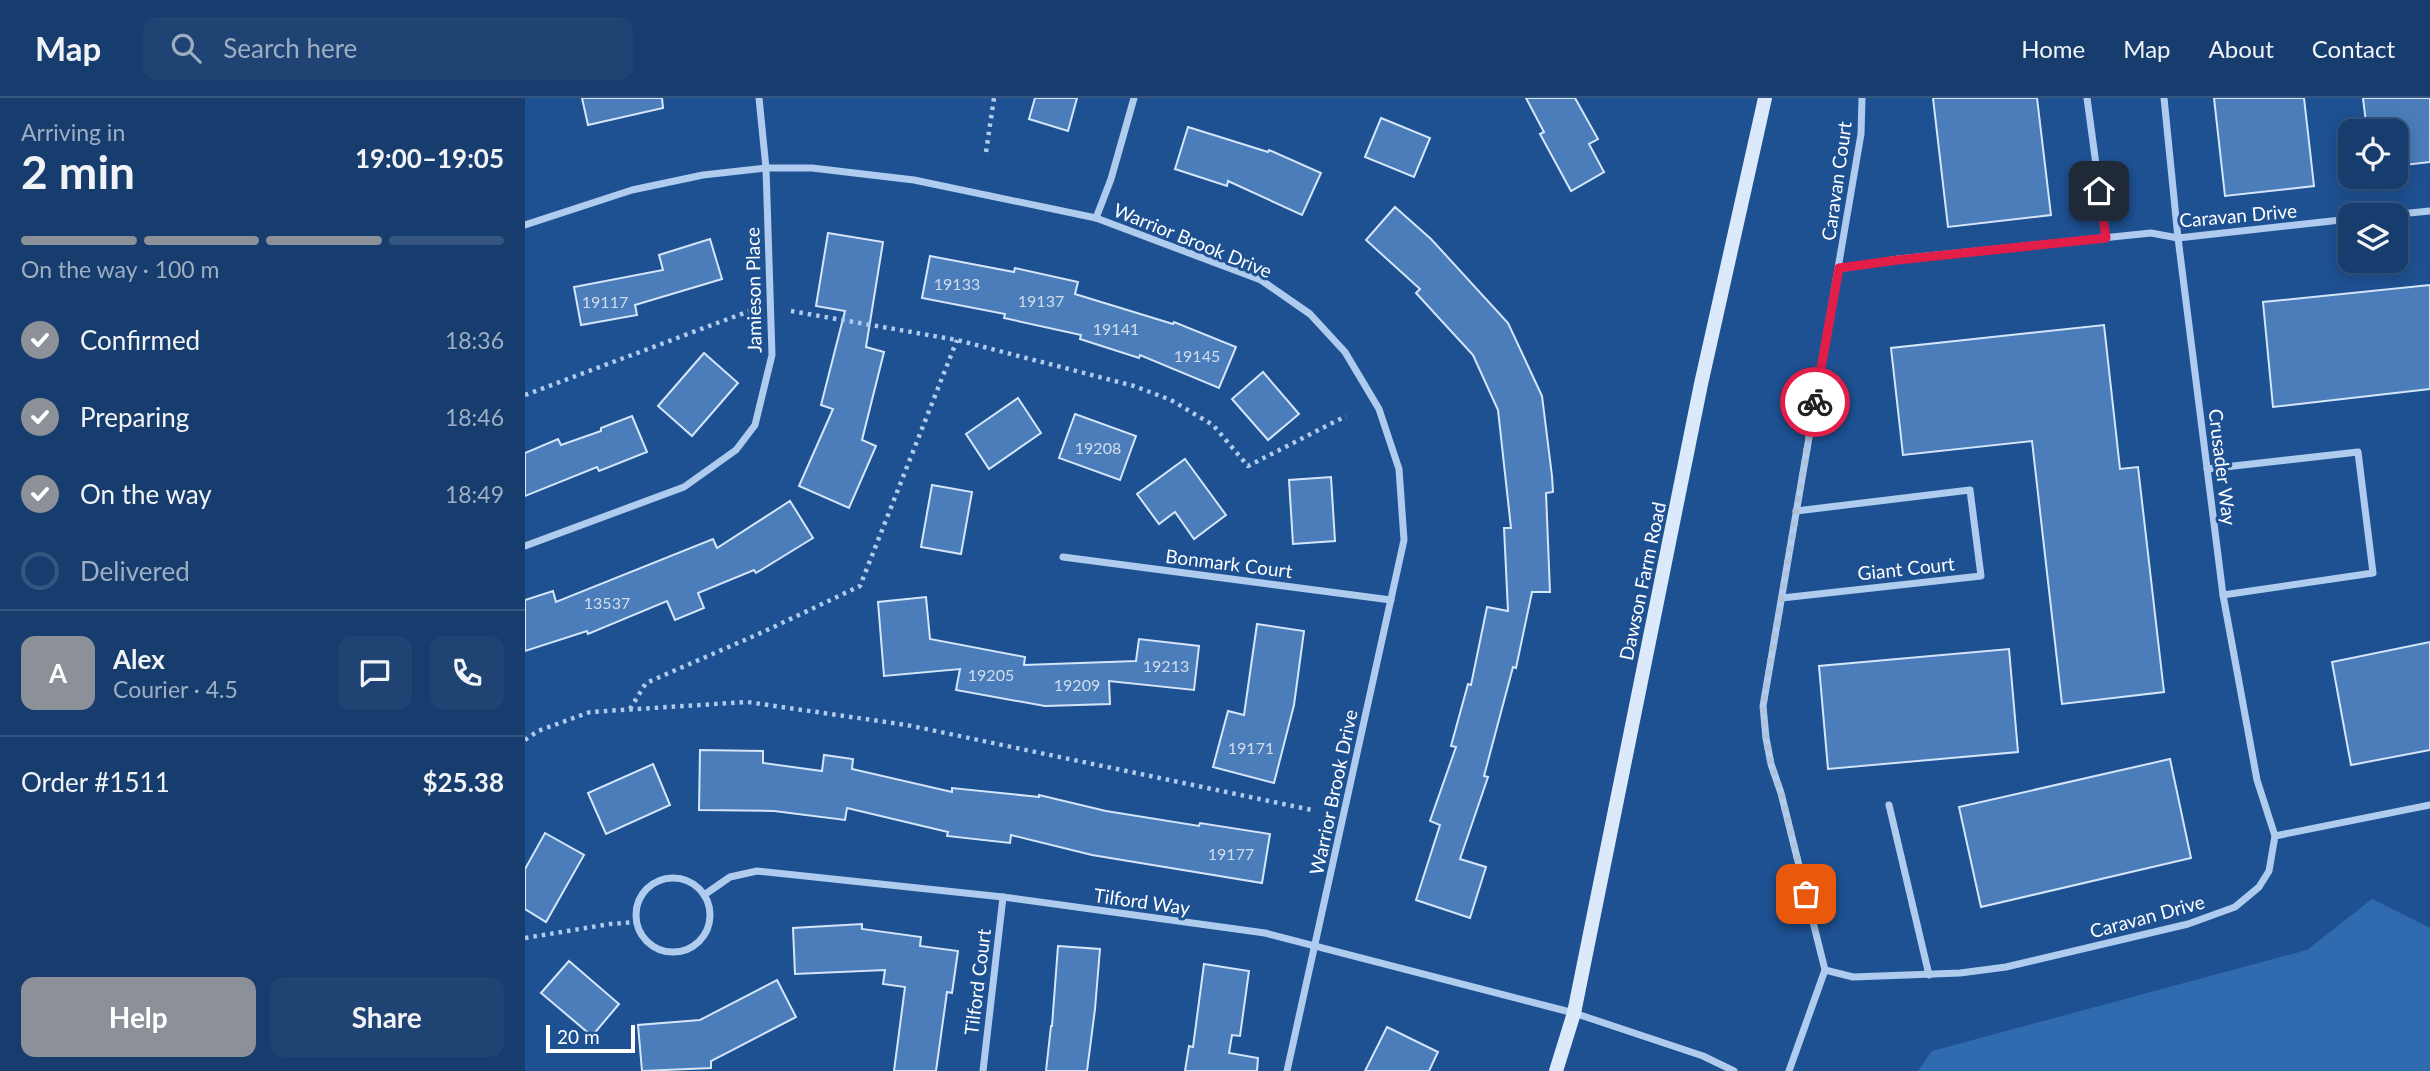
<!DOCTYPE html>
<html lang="en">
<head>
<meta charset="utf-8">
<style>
  :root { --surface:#163d6e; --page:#1f4473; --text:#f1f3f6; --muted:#9eaec2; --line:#355681; --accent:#8c9099 }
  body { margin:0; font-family:Lato,sans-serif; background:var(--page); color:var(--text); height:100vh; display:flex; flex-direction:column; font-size:26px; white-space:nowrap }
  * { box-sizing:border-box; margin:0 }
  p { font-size:23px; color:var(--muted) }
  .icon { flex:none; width:38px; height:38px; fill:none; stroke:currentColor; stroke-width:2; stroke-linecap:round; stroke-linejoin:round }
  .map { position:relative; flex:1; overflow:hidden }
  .sheet { display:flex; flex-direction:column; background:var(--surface); width:525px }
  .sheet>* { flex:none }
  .buttons { position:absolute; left:1813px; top:21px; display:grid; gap:14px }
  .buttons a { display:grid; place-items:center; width:70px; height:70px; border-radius:14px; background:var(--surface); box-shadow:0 4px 18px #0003,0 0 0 2px var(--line); font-size:35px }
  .scale { position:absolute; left:21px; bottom:18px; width:89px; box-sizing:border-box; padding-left:7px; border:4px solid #fff; border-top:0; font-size:19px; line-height:24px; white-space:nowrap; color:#fff; -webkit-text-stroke:5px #1e5192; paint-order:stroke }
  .pin { position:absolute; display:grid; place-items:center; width:60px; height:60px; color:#fff; margin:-30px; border-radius:14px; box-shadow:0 4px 10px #0006 }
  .courier { position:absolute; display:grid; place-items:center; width:70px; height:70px; margin:-35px; border:5px solid #e11d48; border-radius:50%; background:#fff; color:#222; box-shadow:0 2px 9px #0007 }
  .overview em { font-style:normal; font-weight:700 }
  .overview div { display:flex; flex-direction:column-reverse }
  .overview { display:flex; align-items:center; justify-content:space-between; height:119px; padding:0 21px }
  h1 { font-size:46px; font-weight:700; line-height:52px }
  .bar { display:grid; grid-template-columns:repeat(4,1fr); gap:10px 7px; align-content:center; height:84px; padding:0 21px }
  .bar i { height:9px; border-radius:5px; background:var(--line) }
  .bar .selected { background:var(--accent) }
  .bar p { grid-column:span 4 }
  .line { display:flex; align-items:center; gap:18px; padding:0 21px; border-top:2px solid var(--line) }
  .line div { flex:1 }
  .round { display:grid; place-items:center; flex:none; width:74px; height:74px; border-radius:14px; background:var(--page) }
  ol { padding:0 21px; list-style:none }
  li { display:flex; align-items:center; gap:21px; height:77px }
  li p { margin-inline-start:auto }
  li .icon { padding:7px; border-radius:50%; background:var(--accent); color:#fff; stroke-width:4 }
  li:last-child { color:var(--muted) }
  li i { width:38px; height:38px; border:4px solid var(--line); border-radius:50% }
  .button { display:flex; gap:14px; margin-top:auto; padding:14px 21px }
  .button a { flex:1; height:80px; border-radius:14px; background:var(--accent); color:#fff; font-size:28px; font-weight:700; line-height:80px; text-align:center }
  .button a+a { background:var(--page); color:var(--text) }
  header { display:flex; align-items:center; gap:42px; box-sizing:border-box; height:98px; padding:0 35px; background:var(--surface); border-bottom:2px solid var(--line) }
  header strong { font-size:33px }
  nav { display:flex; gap:38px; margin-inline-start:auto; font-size:24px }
  .search { width:490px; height:63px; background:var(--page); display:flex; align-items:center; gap:18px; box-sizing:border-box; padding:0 24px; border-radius:14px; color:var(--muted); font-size:26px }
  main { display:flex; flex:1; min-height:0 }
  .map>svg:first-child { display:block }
  .green { fill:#316baf }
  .building { fill:#4a7dba; stroke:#d5e6fa; stroke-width:2 }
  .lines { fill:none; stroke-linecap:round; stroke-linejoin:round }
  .path { stroke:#afcbee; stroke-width:4.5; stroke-dasharray:3.5 5; stroke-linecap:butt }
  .street { stroke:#afcbee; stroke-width:7 }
  .secondary { stroke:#dbe9fa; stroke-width:14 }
  .done { stroke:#b0c2d9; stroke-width:7; stroke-dasharray:0 12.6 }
  .route { stroke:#e11d48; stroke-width:9 }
  .labels { text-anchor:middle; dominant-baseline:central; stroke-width:6; stroke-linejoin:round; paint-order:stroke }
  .number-label { font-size:16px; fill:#d2deee }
  .street-label { font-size:19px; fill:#fff; stroke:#1e5192 }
</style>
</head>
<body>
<header>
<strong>Map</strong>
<div class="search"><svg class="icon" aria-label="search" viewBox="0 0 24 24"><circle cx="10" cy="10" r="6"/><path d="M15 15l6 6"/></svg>Search here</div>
<nav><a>Home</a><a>Map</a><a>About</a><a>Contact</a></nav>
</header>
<main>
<section class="sheet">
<div class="overview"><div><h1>2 min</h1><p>Arriving in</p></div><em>19:00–19:05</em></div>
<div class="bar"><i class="selected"></i><i class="selected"></i><i class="selected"></i><i></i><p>On the way · 100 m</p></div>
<ol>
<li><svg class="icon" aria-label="check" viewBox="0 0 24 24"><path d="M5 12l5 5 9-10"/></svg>Confirmed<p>18:36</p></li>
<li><svg class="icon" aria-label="check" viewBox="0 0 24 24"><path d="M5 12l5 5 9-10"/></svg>Preparing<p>18:46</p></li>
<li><svg class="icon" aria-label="check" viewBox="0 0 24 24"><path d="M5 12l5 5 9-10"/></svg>On the way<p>18:49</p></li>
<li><i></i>Delivered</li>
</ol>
<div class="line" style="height:126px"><b class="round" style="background:var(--accent);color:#fff">A</b><div><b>Alex</b><p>Courier · 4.5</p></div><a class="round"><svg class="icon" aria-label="chat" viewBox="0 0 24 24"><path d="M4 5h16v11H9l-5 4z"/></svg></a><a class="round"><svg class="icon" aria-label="phone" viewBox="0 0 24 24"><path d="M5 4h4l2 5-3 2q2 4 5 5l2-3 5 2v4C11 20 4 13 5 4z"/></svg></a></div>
<div class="line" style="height:91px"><div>Order #1511</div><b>$25.38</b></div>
<div class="button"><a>Help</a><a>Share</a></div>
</section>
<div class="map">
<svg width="1905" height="973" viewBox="0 0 1905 973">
  <rect width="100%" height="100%" fill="#1e5192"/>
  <polygon class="green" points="1847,801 1905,830 1905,973 1393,973 1407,953 1782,852"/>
  <g class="building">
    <polygon points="57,0 137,0 138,10 63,27"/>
    <polygon points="510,0 552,0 543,33 504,21"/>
    <polygon points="1001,0 1050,0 1073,41 1064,46 1079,74 1046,93 1015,36 1019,34"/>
    <polygon points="1408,0 1512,0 1526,117 1423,129"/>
    <polygon points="1689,0 1779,0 1789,88 1700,98"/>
    <polygon points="1838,0 1905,0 1905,64 1871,68 1871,33 1842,33"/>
    <polygon points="856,20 905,40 889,79 840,59"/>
    <polygon points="663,29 743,54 744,52 796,75 777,117 703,83 702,88 650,71"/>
    <polygon points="870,109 906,141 983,225 1017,298 1027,378 1028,394 1021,395 1025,494 1007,494 991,570 988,569 959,678 963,679 935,761 961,769 945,820 891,802 915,727 905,723 931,649 926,648 943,586 946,587 962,509 983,513 979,430 986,430 973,312 948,257 891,195 895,191 841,142"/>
    <polygon points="303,135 358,144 341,249 359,254 337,342 351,348 324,410 274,388 308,311 296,307 320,213 291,208"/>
    <polygon points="185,141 197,181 110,207 112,217 56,227 49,189 138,172 134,157"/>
    <polygon points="405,158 489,174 490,170 553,184 550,196 648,226 649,224 711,249 694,290 615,257 614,260 555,241 556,237 479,220 480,216 397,200"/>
    <polygon points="1905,187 1905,291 1748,309 1738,204"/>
    <polygon points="1579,227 1595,371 1613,369 1639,594 1537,606 1507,343 1378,357 1366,250"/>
    <polygon points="179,255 213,285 167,338 133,308"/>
    <polygon points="738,274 774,316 743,342 707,301"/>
    <polygon points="493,300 516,335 464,371 441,336"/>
    <polygon points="550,316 611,338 595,382 534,360"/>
    <polygon points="107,318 122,354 74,373 72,369 0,398 0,355 33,341 36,347 76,333 76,330"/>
    <polygon points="660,361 701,417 669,441 650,414 634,426 612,396"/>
    <polygon points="806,379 810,443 768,446 764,382"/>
    <polygon points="407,387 447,394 436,456 396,449"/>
    <polygon points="265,403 288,440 231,475 229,472 173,495 179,510 150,522 142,503 63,536 62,533 0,553 0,502 28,493 31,504 188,441 192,450"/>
    <polygon points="401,499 405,541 500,559 499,567 611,563 614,541 674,548 669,592 584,583 585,606 520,608 431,592 435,571 359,578 353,504"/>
    <polygon points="732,526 779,533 769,607 749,685 688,669 703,613 719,617"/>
    <polygon points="1905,544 1905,652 1826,667 1807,564"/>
    <polygon points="1484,551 1493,654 1303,671 1294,568"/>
    <polygon points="175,652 238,653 238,665 297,673 299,657 328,661 327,671 427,694 427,690 514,699 514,697 581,713 674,728 675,725 745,736 737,785 567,757 486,737 485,745 422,738 423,734 322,710 320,722 249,713 174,712"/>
    <polygon points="1645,661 1666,760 1456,809 1434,709"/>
    <polygon points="128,666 145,707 81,736 63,695"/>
    <polygon points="20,735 59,757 21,824 0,811 0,771"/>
    <polygon points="337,826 337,831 396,839 395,848 433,853 427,895 422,894 411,973 369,973 380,889 358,886 360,872 270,876 268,830"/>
    <polygon points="533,848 575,851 570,911 562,973 521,973 526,928 527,928"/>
    <polygon points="44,863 94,906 67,938 16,895"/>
    <polygon points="679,866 724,873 715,938 707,937 704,955 733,960 732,973 660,973 664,948 668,949"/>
    <polygon points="252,882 271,919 186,963 186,970 117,973 113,927 175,922"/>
    <polygon points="862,929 913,954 904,973 840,973"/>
  </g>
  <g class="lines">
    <g class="path">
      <polyline points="461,54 469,0"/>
      <polyline points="266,213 432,242 609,288 646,302 688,327 723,368 821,318"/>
      <polyline points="0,297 227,212"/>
      <polyline points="105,611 121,585 238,534 335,488 432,242"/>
      <polyline points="0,642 13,633 65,614 222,604 382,627 787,712"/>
      <polyline points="0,840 85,826 111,824"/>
    </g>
    <g class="street">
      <polyline points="1337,0 1336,36 1238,608 1241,640 1246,666 1256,695 1300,872 1328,879 1435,875 1481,869 1663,826 1710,809 1734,789 1744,773 1750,738 1905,707"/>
      <polyline points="1562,0 1581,140"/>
      <polyline points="1639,0 1653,140 1698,497 1732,682 1750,738"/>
      <polyline points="1864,117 1905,113"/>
      <polyline points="571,120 586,81 609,0"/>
      <polyline points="0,127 107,92 178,77 241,70 287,70 389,82 571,120 736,182 785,216 820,254 854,311 874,371 879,442 762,973"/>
      <polyline points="1314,171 1373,161 1626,135 1653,140 1825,121"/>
      <polyline points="1682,371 1833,354 1848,475 1698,497"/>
      <polyline points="0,448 159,389 211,352 230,327 247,257 241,70 234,0"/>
      <polyline points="538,459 866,502"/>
      <polyline points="1257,500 1456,478 1445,392 1271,413"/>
      <polyline points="1364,707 1404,877"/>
      <circle cx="148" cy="817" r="37"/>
      <polyline points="179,797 205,779 232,773 478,799 740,835 1049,915 1178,958 1209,973"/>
      <polyline points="458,973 478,799"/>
      <polyline points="1264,973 1300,872"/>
    </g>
    <polyline class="secondary" points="1031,973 1049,915 1176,286 1240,0"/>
  </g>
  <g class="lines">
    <polyline class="done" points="1281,796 1256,695 1246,666 1241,640 1238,608 1290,304"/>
    <polyline class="route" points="1290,304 1314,170 1373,162 1581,140 1574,93"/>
  </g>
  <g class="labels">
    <g class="number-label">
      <text x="432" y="185">19133</text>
      <text x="516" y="202">19137</text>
      <text x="80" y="203">19117</text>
      <text x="591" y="230">19141</text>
      <text x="672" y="257">19145</text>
      <text x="573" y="349">19208</text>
      <text x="82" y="504">13537</text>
      <text x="641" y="567">19213</text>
      <text x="466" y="576">19205</text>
      <text x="552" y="586">19209</text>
      <text x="726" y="649">19171</text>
      <text x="706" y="755">19177</text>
    </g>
    <g class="street-label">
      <text transform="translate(1311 83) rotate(-82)">Caravan Court</text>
      <text transform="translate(1713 117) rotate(-5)">Caravan Drive</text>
      <text transform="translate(668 142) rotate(22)">Warrior Brook Drive</text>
      <text transform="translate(228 192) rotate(-91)">Jamieson Place</text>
      <text transform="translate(1698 369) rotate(83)">Crusader Way</text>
      <text transform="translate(704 465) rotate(7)">Bonmark Court</text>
      <text transform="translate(1381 470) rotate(-6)">Giant Court</text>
      <text transform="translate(1117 483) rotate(-78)">Dawson Farm Road</text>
      <text transform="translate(808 694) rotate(-78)">Warrior Brook Drive</text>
      <text transform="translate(617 803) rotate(8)">Tilford Way</text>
      <text transform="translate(1622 818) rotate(-15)">Caravan Drive</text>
      <text transform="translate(452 884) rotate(-83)">Tilford Court</text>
    </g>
  </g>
</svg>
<div class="buttons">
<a><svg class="icon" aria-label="locate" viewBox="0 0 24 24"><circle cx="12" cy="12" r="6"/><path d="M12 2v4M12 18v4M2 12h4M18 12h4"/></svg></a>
<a><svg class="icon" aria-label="layers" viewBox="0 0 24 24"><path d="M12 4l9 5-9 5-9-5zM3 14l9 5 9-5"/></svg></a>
</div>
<div class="scale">20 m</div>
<div class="pin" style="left:1281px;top:796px;background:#ea580c"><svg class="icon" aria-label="bag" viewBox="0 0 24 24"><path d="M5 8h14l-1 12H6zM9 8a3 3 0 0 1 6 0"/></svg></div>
<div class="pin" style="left:1574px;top:93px;background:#1f2937"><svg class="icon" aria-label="home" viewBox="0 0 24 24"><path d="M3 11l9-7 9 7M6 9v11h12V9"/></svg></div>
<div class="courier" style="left:1290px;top:304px"><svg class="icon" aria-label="bike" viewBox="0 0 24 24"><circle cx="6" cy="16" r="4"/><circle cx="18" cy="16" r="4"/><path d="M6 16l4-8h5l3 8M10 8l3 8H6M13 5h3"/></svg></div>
</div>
</main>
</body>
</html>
